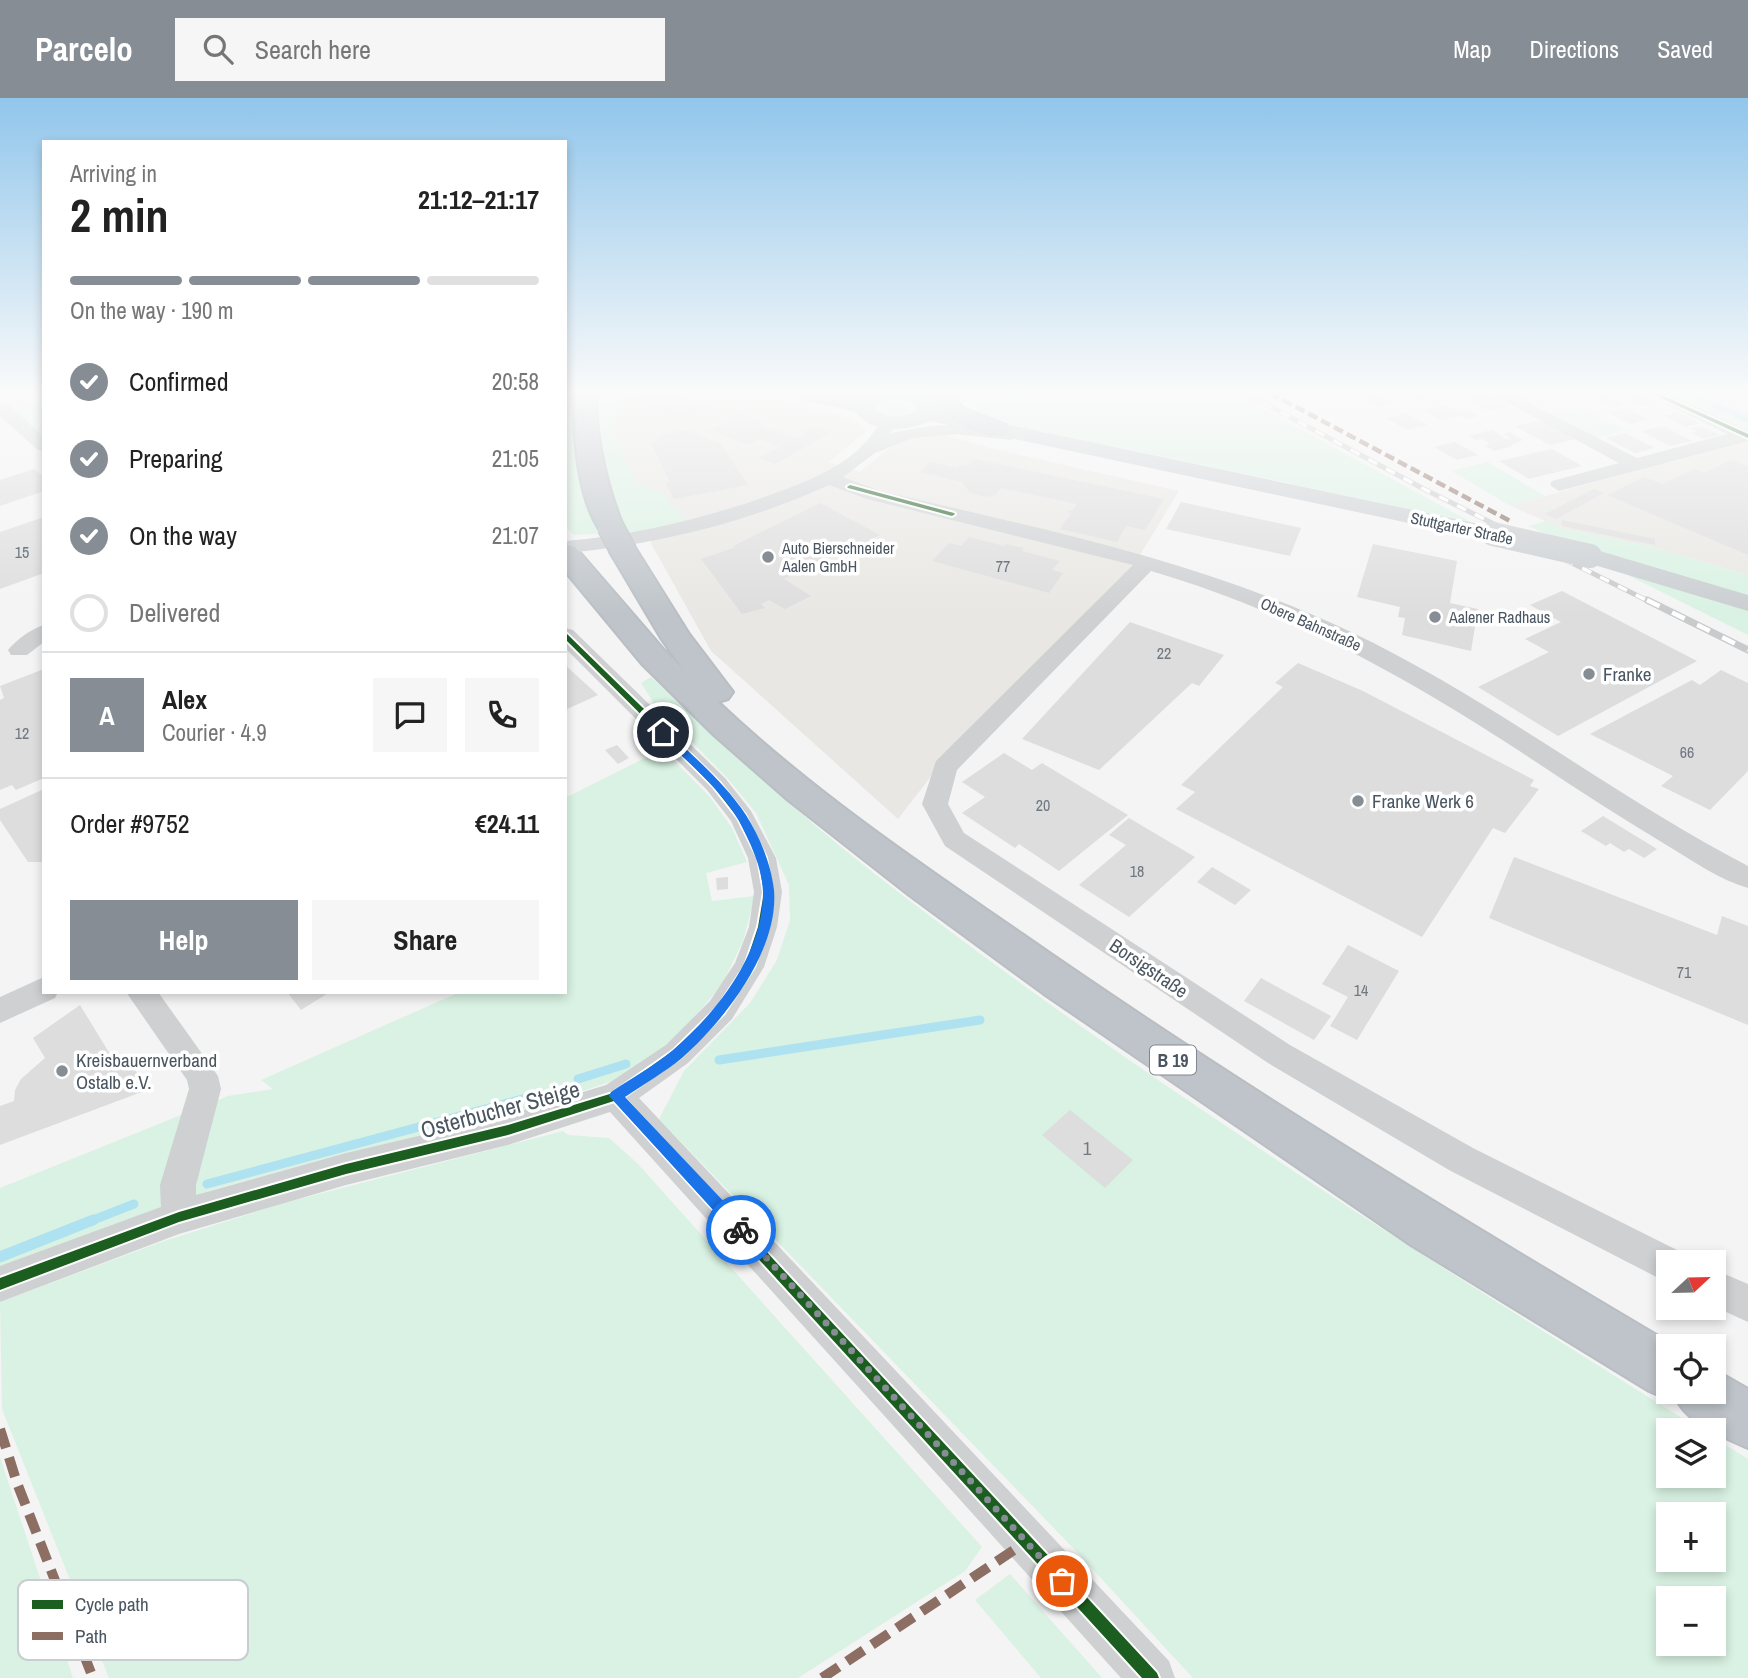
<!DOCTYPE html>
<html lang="en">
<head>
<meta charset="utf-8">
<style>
  :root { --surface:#fff; --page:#f6f6f6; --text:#222; --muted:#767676; --line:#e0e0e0; --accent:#868d94 }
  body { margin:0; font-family:"Archivo Narrow",sans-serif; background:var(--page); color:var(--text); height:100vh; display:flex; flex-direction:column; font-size:26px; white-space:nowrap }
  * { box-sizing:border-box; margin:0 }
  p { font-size:23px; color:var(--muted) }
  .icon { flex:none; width:38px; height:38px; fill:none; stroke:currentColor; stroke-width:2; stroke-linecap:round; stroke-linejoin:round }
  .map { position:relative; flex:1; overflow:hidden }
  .sheet { position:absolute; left:42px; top:42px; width:525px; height:854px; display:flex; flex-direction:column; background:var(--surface); border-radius:0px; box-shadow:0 4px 10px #0003 }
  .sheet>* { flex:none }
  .needle { width:46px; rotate:68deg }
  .tools { position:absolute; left:1656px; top:1152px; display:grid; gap:14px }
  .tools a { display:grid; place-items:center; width:70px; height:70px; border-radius:0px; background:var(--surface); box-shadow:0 4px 10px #0003; font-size:35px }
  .pin { position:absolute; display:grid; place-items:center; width:60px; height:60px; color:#fff; margin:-30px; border:4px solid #fff; border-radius:50%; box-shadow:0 2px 7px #0007 }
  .courier { position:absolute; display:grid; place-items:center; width:70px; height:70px; margin:-35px; border:5px solid #1a73e8; border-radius:50%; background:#fff; color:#222; box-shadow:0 2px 9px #0007 }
  .headline em { font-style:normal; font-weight:700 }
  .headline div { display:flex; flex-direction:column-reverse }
  .headline { display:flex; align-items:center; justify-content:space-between; height:119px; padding:0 28px }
  h1 { font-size:46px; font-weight:700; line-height:52px }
  .bar { display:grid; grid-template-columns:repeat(4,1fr); gap:10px 7px; align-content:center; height:84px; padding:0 28px }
  .bar i { height:9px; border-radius:5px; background:var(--line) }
  .bar .current { background:var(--accent) }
  .bar p { grid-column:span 4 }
  .line { display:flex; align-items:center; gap:18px; padding:0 28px; border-top:2px solid var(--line) }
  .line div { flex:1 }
  .round { display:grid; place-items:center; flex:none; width:74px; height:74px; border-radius:0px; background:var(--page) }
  ol { padding:0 28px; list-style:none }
  li { display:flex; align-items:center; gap:21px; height:77px }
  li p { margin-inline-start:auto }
  li .icon { padding:7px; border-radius:50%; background:var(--accent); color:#fff; stroke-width:4 }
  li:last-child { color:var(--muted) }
  li i { width:38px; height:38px; border:4px solid var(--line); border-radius:50% }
  .action { display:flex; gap:14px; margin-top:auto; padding:14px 28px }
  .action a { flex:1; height:80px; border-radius:0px; background:var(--accent); color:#fff; font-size:28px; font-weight:700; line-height:80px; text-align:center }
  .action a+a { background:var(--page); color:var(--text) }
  header { display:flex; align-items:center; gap:42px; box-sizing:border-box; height:98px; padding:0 35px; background:var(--accent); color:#fff }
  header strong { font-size:33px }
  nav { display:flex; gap:38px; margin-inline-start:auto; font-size:24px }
  .search { width:490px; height:63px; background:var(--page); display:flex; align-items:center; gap:18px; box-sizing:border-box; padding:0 24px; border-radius:0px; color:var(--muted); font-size:26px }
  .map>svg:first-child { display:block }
  .commercial { fill:#e8e7e3 }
  .green { fill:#d9f2e3; fill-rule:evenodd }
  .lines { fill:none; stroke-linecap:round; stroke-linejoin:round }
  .stream-far2 { stroke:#aee2f0; stroke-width:5 }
  .stream-far1 { stroke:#aee2f0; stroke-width:9 }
  .stream { stroke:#aee2f0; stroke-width:11 }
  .building { fill:#ddddde }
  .highway-casing { stroke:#b9bec3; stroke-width:4 }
  .minor { fill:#ced0d2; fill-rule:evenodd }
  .major { fill:#caced1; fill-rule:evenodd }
  .highway { fill:#bec4c9; fill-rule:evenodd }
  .rail-far1-casing { stroke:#c9cacc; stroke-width:5 }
  .rail-casing { stroke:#c9cacc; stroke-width:7 }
  .rail-far1 { stroke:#fff; stroke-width:3.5; stroke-dasharray:10; stroke-linecap:butt }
  .rail { stroke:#fff; stroke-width:4.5; stroke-dasharray:14; stroke-linecap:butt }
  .highway-bridge-casing { stroke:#b9bec3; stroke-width:28; stroke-linecap:butt }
  .major-bridge { stroke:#caced1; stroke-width:24 }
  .highway-bridge { stroke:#bec4c9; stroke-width:25 }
  .quiet-far1 { stroke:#8d6e63; stroke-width:4.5; stroke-dasharray:10 4.5; stroke-linecap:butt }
  .quiet { stroke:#8d6e63; stroke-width:10; stroke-dasharray:20 10; stroke-linecap:butt }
  .cycleway-casing { stroke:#fff; stroke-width:4 }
  .cycleway { fill:#1b5e20; fill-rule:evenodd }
  .route { fill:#1a73e8 }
  .done { stroke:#868d94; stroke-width:7; stroke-dasharray:0 12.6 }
  .poi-dot { fill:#868d94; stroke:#fff; stroke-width:2.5 }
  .labels { text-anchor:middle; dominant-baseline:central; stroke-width:7; stroke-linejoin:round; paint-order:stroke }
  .far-street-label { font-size:16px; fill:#4a5661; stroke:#fff }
  .far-poi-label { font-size:16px; fill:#4a5661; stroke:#fff; text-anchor:start }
  .number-label { font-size:16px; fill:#707881 }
  .shield { fill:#fff; stroke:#808990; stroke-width:2 }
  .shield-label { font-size:18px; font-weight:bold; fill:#4a5661 }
  .poi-label { font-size:19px; fill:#4a5661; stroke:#fff; text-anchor:start }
  .street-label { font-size:19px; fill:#4a5661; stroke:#fff }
  .near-number-label { font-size:19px; fill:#707881 }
  .near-street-label { font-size:23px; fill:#4a5661; stroke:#fff }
  .key { fill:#fff; stroke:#c9ccd0; stroke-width:2 }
  .key-label { font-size:19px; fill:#4a5661 }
</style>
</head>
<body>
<header>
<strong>Parcelo</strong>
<div class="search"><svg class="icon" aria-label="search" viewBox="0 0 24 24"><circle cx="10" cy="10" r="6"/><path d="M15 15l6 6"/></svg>Search here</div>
<nav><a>Map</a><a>Directions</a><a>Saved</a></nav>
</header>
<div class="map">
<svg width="1748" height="1580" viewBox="0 0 1748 1580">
  <rect width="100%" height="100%" fill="#f4f4f4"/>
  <g class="commercial">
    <polygon points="615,295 751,295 839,317 860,327 866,333 829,364 860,374 898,343 909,339 942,336 990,350 1179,393 1132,470 939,668 898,721 711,553 652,447 647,433 662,395 636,385 615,339"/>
    <polygon points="1748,340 1748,477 1656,450 1561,430 1511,408"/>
  </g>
  <g class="green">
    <polygon points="565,295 615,295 615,339 636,385 662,395 687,425 647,433 574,437 565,428"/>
    <path d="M963,295H1234L1473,425L1325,397L1288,385L987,322C980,308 967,307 963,295Z"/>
    <polygon points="1658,295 1704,295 1748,315 1748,333"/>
    <path d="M898,300L915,305L918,311C905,323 888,320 873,311L875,305Z"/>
    <polygon points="44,302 44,335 37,337 10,311"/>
    <polygon points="1581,309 1628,332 1589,342 1543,317"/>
    <polygon points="1487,364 1488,364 1545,398 1511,408 1451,373"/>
    <polygon points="1545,423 1561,430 1656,450 1748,477 1748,537 1529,428"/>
    <path d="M651,579C723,645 794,713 871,773C1134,978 1418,1155 1701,1332H1668V1377H1713V1339L1748,1361V1580H1193L1074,1451L659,1021L684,973L750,905L777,862L790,822L789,787L756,715L730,683L653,604L641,585ZM1668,1416H1713V1461H1668ZM1668,1500H1713V1545H1668Z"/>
    <polygon points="663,651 710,699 732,730 747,764 706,775 712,803 755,798 743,843 722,887 669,948 618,981 513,1017 350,1054 212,1092 0,1169 0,1090 228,998 273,991 261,982 460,894 565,894 565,700"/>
    <polygon points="563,1033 568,1037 609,1040 637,1065 982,1449 965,1473 798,1580 109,1580 2,1311 0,1204 161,1144 284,1105"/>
    <polygon points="0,1359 73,1580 0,1580"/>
    <polygon points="1010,1476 1102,1580 1041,1580 975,1502"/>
  </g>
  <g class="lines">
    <polyline class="stream-far2" points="1686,295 1748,322"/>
    <g class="stream-far1">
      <polyline points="719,962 980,922"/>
      <polyline points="578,981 626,966"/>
      <polyline points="207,1086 541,996"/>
      <polyline points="88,1124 134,1106"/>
    </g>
    <polyline class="stream" points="0,1159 93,1122"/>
  </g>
  <g class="building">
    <polygon points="643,295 673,295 710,309 683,322 629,302"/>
    <polygon points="1377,295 1394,305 1377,309 1360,299"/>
    <polygon points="1400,295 1431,295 1437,299 1415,304"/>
    <polygon points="1455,295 1483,295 1511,308 1487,313"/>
    <polygon points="1512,295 1549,295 1553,298 1526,302"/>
    <polygon points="1586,295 1601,295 1626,307 1613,310"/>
    <polygon points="1616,295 1635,295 1655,305 1642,308"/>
    <polygon points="1446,307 1458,314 1467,312 1478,318 1468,321 1462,318 1441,322 1423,312"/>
    <polygon points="1625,310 1649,321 1630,326 1607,314"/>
    <polygon points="1677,314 1700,325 1686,329 1663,318"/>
    <polygon points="1407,315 1418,322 1428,327 1407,332 1386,320"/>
    <polygon points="741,316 765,325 760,327 795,340 814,329 830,335 775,366 759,360 779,349 759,341 749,347 710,332"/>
    <polygon points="1542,322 1576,341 1550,347 1515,328"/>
    <polygon points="1663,328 1692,343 1670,348 1641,333"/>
    <polygon points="1701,328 1707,331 1720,337 1704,341 1691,335 1697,334 1690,330"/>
    <polygon points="687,332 720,345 748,387 674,401 665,385 670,384 651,345 659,343 656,338"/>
    <polygon points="1492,332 1506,341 1511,340 1503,336 1509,334 1523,342 1511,347 1513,348 1494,353 1485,348 1490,346 1482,341 1476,342 1468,338"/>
    <polygon points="1625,335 1655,350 1635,355 1606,340"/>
    <polygon points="1455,344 1466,350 1478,357 1457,362 1434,349"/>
    <polygon points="1552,351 1582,368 1529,381 1499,363"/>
    <polygon points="974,361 1164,401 1145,432 1126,428 1117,444 1060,431 1071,415 1067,414 1069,412 1072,413 1077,406 1001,390 995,397 987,399 970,395 962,384 920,374 930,364 957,370 960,367 967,368"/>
    <polygon points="1731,362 1748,369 1748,457 1607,397 1644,379 1663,386 1694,371 1704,375"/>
    <polygon points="34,371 44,379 44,393 0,408 0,382"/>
    <polygon points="1594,391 1604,395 1556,421 1545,416"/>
    <polygon points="1181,404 1301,430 1290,458 1166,431"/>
    <polygon points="820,405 880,437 840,457 836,454 784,481 811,498 785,511 769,502 761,506 765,510 742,516 701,461 736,449 733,448"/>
    <polygon points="44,419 44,475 0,491 0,434"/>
    <polygon points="1562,422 1655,441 1655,447 1562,428"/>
    <polygon points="969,439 1004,448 1006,446 1024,450 1022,453 1060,463 1052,472 1063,475 1049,495 932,463 949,445 961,448"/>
    <polygon points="1373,446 1457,463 1450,505 1478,511 1471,553 1402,537 1405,520 1398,519 1400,509 1357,499"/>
    <polygon points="1562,493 1697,563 1558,638 1478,589 1549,554 1525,541 1561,524 1530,507"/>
    <polygon points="1130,524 1224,557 1199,588 1192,585 1099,672 1022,641"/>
    <polygon points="1298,565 1363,593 1534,682 1530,688 1539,691 1505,735 1493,730 1422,839 1176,711 1195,694 1181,687 1283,589 1275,585"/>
    <polygon points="565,567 598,597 565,612"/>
    <polygon points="44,571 44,680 16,692 12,687 0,692 0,602 4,600 0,588"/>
    <polygon points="1721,572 1748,585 1748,673 1710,712 1661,688 1673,678 1590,636 1692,582 1700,587"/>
    <polygon points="617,647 629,660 618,666 605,652"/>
    <polygon points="1004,655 1032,672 1042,665 1128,717 1059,773 1019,746 1015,750 962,715 985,699 962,684"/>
    <polygon points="44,691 44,764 28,764 0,722 0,711"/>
    <polygon points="1603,718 1657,751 1644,760 1629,751 1624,754 1610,745 1606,748 1581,733"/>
    <polygon points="1129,720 1195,759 1129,819 1079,787 1126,747 1109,737"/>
    <polygon points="1514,759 1717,837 1722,818 1748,828 1748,927 1489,820"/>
    <polygon points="1212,769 1251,792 1235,807 1197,784"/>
    <polygon points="728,779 728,791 717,792 716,780"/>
    <polygon points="1348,847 1399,873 1357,942 1330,928 1348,899 1322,886"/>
    <polygon points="1261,880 1331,918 1314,942 1244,903"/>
    <polygon points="287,894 330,894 301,912"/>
    <polygon points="80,907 116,966 128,960 147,992 0,1047 0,1008 14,1003 15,992 21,981 45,960 33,940"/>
    <polygon points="1070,1012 1133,1062 1105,1090 1042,1037"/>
  </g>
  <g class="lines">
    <g class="highway-casing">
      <g id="highway">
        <path d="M574,295H596C596,342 606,385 623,428L619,434L610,436L601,434C577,400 573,336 574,295Z"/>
        <polygon points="800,295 845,295 871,301 874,306 871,311 863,313 803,300"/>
        <path d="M929,295H951L963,310L1006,327L1010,332L1006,337C982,343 938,319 929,295Z"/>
        <path d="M624,446L634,448L689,536L733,594L728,601L718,604C810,691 917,764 1022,836C1233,983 1453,1117 1675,1248H1668V1293H1713V1271L1748,1291V1350C1723,1339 1686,1325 1675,1298L1668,1301L1649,1293L1411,1147L1044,896L909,797L788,702L714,637L642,566L565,473V447L575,449L664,552L683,571L661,540L610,454L614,448Z"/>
      </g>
    </g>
    <g class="minor">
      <polygon points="1489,295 1510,295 1637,360 1727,336 1644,295 1666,295 1748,333 1748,343 1559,393 1550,387 1552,383 1619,365"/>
      <polygon points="0,304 6,305 44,339 44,353 38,352 0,318"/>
      <path d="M890,319L898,324L890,336C914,328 1002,318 1020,337L1011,342L957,336L913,340L875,355L843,379L880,393C1039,430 1202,463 1351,534C1490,600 1612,697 1748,768V790C1720,782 1693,763 1668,748C1618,718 1569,686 1521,654C1403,577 1287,513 1151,473L957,672L948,706L964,735L1290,947L1473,1050L1681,1154L1685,1164H1668V1185L1449,1072L1268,965L945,748L922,706L936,663L1133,467L867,401L829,387C746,425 655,447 565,455V443C636,437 703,421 770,397C797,387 825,377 848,360C863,349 873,336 884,320Z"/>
      <path d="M44,527V544L27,557H11L8,552C16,542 31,531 44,527Z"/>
      <polygon points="565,530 573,532 725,680 751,713 776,760 782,794 777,829 764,869 732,921 688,965 639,1000 1169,1563 1175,1580 1121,1580 610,1014 508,1047 346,1087 179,1136 0,1204 0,1168 161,1109 160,1087 189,991 187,982 126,894 158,894 218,978 221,991 196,1087 196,1097 346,1055 508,1017 606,987 666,947 710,903 735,865 749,829 754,794 748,760 731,723 707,692 565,550"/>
      <polygon points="44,879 44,894 58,894 55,900 0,925 0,899"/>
      <polygon points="1713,1171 1748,1186 1748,1224 1713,1208"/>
    </g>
    <g class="major">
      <path d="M868,295H923L932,299L939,312L1493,429L1502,431L1505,436L1502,441L1493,443L930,323C904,335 870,336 853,311L859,299ZM896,300L916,307L918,312C904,321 887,321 874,310L875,307Z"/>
      <polygon points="1590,450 1748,497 1748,513 1581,463 1577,458 1581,453"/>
    </g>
    <use href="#highway" class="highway"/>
    <g class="rail-far1-casing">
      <polyline id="rail-far1" points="1245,295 1422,390 1650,504"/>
    </g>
    <g class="rail-casing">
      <polyline id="rail" points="1647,502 1748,552"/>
    </g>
    <use href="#rail-far1" class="rail-far1"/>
    <use href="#rail" class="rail"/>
    <g class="highway-bridge-casing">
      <polyline id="highway-bridge" points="610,428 624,454"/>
    </g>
    <polyline class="major-bridge" points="1493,436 1590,458"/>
    <use href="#highway-bridge" class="highway-bridge"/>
    <polyline class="quiet-far1" points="1270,295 1512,424"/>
    <g class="quiet">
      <polyline points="0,1331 17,1385 93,1580"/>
      <polyline points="822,1580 1026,1444"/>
    </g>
    <g class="cycleway-casing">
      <g id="cycleway">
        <polygon points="1650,295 1657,295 1748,336 1748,340"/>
        <polygon points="850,387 954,415 955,416 952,418 848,390 847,389"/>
        <polygon points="565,535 567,536 719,684 745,717 766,760 772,794 768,829 754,869 724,915 681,959 623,999 1157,1575 1159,1580 1142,1580 614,1003 508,1037 346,1076 179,1124 0,1192 0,1180 179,1114 346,1066 508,1027 613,995 673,953 718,909 745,868 758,829 764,794 758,760 738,720 713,688 565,541"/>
      </g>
    </g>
    <use href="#cycleway" class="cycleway"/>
  </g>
  <linearGradient id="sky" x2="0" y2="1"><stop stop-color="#91c6eb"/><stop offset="0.57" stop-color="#fafafa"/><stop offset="1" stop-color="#fafafa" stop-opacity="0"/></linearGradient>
  <rect width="1748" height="517" fill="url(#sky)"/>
  <path class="route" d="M659,632H666C694,659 725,685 746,717C760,739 771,766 774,792C779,852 725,922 682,960C665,974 644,986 625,999L746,1127L748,1132L741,1139L736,1137L609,998L611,994C632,980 654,968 673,952C717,914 764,855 763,793C762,769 750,744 739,723C720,690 686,663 659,636Z"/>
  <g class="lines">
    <polyline class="done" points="741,1132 1062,1483"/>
  </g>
  <g class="poi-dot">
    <circle cx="768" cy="459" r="7"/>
    <circle cx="1435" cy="519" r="7"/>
    <circle cx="1589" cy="576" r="7"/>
    <circle cx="1358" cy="703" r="7"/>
    <circle cx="62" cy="973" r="7"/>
  </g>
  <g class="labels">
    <g class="far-street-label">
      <text transform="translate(1462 430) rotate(12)">Stuttgarter Straße</text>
      <text transform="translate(1311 526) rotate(24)">Obere Bahnstraße</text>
    </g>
    <g class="far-poi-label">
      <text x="782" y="450">Auto Bierschneider<tspan x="782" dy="18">Aalen GmbH</tspan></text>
      <text x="1449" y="519">Aalener Radhaus</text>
    </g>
    <g class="number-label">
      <text x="22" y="454">15</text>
      <text x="1003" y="468">77</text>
      <text x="1164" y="555">22</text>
      <text x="22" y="635">12</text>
      <text x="1687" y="654">66</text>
      <text x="1043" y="707">20</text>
      <text x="1137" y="773">18</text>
      <text x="1684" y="874">71</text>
      <text x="1361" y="892">14</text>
    </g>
    <rect class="shield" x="1150" y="947.5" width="46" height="29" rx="5"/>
    <g class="shield-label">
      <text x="1173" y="962">B 19</text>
    </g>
    <g class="poi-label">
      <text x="1603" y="576">Franke</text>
      <text x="1372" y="703">Franke Werk 6</text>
      <text x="76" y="962">Kreisbauernverband<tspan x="76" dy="22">Ostalb e.V.</tspan></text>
    </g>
    <g class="street-label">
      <text transform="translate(1149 870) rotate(34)">Borsigstraße</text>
    </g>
    <g class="near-number-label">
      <text x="1087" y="1050">1</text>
    </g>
    <g class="near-street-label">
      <text transform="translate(500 1011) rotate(-15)">Osterbucher Steige</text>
    </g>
  </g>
  <rect x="18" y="1482" width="230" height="80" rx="10" class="key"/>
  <rect x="32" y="1502" width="31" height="9" fill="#1b5e20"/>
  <rect x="32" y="1534" width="31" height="8" fill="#8d6e63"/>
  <g class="key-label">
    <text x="75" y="1513">Cycle path</text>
    <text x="75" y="1545">Path</text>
  </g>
</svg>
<div class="tools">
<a><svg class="needle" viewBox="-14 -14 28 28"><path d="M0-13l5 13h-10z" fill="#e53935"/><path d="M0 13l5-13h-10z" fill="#767676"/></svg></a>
<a><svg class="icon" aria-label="locate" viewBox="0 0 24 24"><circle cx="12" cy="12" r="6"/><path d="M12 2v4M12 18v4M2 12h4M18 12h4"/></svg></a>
<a><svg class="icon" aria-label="layers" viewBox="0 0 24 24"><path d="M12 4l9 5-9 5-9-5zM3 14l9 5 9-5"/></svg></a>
<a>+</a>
<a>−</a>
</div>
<div class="pin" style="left:1062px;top:1483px;background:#ea580c"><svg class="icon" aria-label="bag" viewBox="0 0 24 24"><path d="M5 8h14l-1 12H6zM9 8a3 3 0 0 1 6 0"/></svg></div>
<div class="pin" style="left:663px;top:634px;background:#1f2937"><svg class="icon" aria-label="home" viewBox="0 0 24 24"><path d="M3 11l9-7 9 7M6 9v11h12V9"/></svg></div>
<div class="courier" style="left:741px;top:1132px"><svg class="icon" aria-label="bike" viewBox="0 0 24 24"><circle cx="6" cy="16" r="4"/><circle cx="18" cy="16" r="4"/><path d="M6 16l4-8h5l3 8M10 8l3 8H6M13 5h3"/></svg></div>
<section class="sheet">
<div class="headline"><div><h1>2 min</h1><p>Arriving in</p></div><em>21:12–21:17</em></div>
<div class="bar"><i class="current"></i><i class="current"></i><i class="current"></i><i></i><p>On the way · 190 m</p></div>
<ol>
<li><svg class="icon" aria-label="check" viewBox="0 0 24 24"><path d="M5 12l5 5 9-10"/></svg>Confirmed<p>20:58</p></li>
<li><svg class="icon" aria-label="check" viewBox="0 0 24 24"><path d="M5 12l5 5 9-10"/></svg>Preparing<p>21:05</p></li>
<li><svg class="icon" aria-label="check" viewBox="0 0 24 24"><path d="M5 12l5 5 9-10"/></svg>On the way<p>21:07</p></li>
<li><i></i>Delivered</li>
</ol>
<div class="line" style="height:126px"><b class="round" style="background:var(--accent);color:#fff">A</b><div><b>Alex</b><p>Courier · 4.9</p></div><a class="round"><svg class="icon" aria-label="chat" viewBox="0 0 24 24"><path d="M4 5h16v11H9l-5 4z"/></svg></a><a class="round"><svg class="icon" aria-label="phone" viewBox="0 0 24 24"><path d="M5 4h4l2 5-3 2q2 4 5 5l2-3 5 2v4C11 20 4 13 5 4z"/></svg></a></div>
<div class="line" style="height:91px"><div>Order #9752</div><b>€24.11</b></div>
<div class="action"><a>Help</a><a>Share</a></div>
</section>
</div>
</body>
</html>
